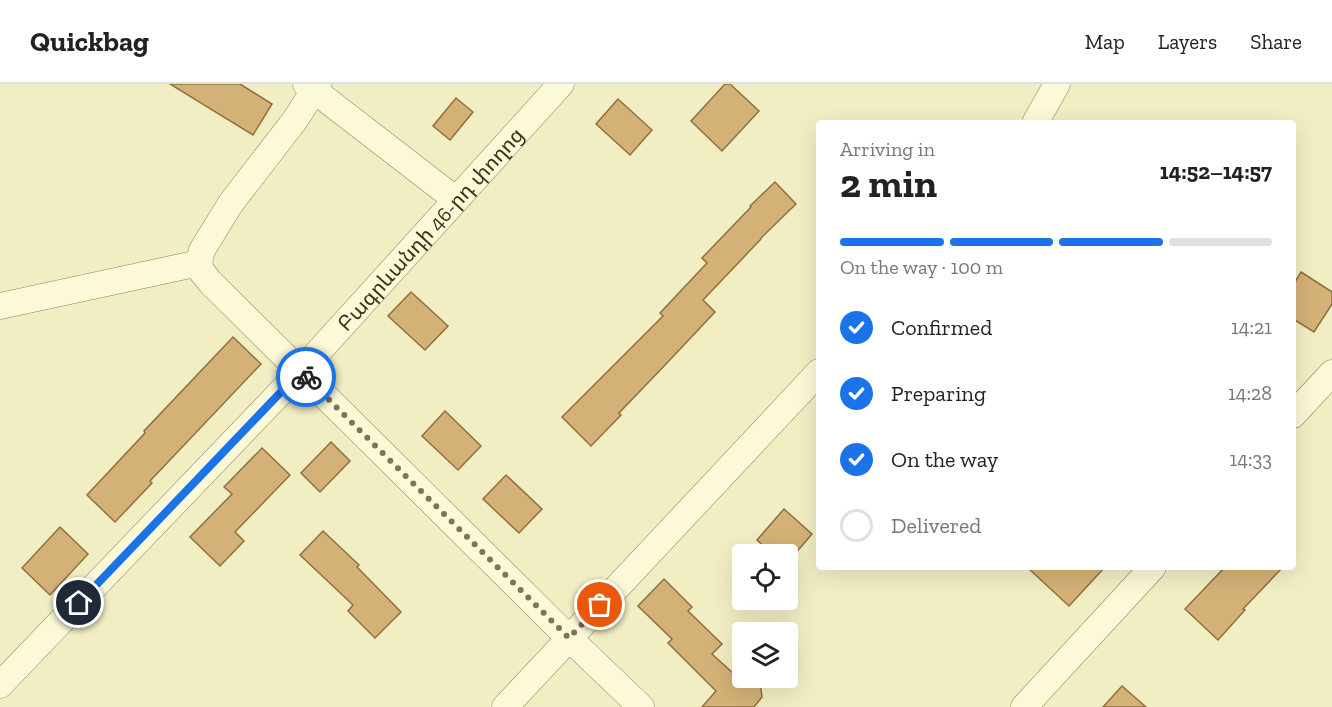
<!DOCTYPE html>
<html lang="en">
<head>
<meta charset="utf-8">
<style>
  :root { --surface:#fff; --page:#f2f2f2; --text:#222; --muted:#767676; --line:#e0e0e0; --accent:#1a73e8 }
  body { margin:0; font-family:"Zilla Slab","Noto Sans Armenian",serif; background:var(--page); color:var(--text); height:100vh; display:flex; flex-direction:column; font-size:22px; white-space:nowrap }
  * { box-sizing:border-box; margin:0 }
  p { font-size:20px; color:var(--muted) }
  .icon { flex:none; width:33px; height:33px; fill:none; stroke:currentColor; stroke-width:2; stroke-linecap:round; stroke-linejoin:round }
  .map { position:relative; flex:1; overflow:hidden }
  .details { position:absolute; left:816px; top:36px; width:480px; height:450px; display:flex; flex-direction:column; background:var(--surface); border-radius:6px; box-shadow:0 6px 24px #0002 }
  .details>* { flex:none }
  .controls { position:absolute; left:732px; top:460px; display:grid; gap:12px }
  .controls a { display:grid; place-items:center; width:66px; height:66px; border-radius:6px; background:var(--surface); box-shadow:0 6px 24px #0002; font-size:30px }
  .pin { position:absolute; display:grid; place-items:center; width:51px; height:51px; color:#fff; margin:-26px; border:3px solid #fff; border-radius:50%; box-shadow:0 2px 6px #0007 }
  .courier { position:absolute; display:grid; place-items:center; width:60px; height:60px; margin:-30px; border:4px solid #1a73e8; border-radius:50%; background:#fff; color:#222; box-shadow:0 2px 8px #0007 }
  .headline em { font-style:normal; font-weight:800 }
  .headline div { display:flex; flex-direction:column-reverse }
  .headline { display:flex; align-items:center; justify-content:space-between; height:102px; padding:0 24px }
  h1 { font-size:39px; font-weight:800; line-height:45px }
  .bar { display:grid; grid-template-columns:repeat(4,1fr); gap:9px 6px; align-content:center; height:72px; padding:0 24px }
  .bar i { height:8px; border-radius:4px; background:var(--line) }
  .bar .active { background:var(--accent) }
  .bar p { grid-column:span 4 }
  ol { padding:0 24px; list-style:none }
  li { display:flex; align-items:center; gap:18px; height:66px }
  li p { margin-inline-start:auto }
  li .icon { padding:6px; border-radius:50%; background:var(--accent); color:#fff; stroke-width:4 }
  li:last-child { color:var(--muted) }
  li i { width:33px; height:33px; border:3px solid var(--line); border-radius:50% }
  header { display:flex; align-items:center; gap:36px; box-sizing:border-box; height:84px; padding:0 30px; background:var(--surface); border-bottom:2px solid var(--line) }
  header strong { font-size:28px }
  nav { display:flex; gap:33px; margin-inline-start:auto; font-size:21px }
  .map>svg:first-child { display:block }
  .building { fill:#d4b277; stroke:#90703c; stroke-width:1.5 }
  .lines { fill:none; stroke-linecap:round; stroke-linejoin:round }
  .street-casing { stroke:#8f8158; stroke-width:27 }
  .street { stroke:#fcf9d9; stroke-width:26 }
  .done { stroke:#7d7558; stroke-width:6; stroke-dasharray:0 10.8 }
  .route { stroke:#1a73e8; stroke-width:8 }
  .labels { text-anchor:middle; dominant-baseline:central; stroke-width:5; stroke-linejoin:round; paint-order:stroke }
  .street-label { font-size:21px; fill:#3e341e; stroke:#f9f6d5 }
</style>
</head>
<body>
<header>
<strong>Quickbag</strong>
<nav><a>Map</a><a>Layers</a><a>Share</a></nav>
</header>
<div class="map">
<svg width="1332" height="623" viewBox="0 0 1332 623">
  <rect width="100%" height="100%" fill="#f2eec4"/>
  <g class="building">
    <polygon points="170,0 240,0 272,20 253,51"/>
    <polygon points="725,0 730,0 759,27 722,67 691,37"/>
    <polygon points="456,14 473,28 450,56 433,42"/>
    <polygon points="618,15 652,46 630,71 596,40"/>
    <polygon points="775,98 796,120 761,154 761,155 703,216 715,228 666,280 619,329 621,331 591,362 562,333 663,232 660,229 707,179 702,174 751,123 750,122"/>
    <polygon points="1301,188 1332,208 1332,220 1314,248 1293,235 1293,201"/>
    <polygon points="411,208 448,242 425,266 388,232"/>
    <polygon points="233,253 261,280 150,397 152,399 115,438 87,411 145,349 144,347"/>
    <polygon points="445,327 481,362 458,386 422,352"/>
    <polygon points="331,358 350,377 320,408 301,389"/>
    <polygon points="262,364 290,391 235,448 244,457 220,482 190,453 232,410 224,403"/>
    <polygon points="506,391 542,425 519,449 483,415"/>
    <polygon points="784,425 812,450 794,471 773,471 757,456"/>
    <polygon points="60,443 88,470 50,511 22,484"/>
    <polygon points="323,447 359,481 357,483 401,528 375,554 348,527 353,521 300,471"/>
    <polygon points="1027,483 1105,483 1069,522"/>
    <polygon points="1225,483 1283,483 1243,525 1245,526 1218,556 1185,525"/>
    <polygon points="664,495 692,523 688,527 722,560 712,570 745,600 760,598 762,613 754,623 702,623 716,607 668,559 672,555 638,522"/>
    <polygon points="1122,602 1146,623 1103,623"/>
  </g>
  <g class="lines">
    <g class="street-casing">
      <g id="street">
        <polyline points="306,0 455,115"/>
        <polyline points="318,0 295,36 231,119 202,166 199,179 202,188 210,198 569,554 641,623"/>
        <polyline points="1035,39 1057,0"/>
        <polyline points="0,222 199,179"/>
        <polyline points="1293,331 1332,289"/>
        <path id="s1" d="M0,601L301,287L561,0"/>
        <polyline points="505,623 819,288"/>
        <polyline points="1024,623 1153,483"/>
      </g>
    </g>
    <use href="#street" class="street"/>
  </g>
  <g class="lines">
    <polyline class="done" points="306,293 569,554 600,521"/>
    <polyline class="route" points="79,519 301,287 306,293"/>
  </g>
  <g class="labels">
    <g class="street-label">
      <text stroke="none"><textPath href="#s1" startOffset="627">Բագրևանդի 46-րդ փողոց</textPath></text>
    </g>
  </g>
</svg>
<div class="controls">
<a><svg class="icon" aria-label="locate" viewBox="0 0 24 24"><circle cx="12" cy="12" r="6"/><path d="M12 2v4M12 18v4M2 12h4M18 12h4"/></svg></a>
<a><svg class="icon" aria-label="layers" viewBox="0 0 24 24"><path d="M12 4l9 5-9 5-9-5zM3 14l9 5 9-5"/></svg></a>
</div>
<div class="pin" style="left:600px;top:521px;background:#ea580c"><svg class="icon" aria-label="bag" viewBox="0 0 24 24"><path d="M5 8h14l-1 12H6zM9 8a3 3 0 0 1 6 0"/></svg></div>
<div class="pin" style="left:79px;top:519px;background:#1f2937"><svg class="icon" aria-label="home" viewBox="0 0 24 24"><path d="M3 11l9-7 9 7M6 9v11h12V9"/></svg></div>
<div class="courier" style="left:306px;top:293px"><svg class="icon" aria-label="bike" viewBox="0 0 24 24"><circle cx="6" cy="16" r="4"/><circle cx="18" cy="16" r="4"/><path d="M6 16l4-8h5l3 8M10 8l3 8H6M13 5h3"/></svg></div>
<section class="details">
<div class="headline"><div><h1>2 min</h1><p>Arriving in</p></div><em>14:52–14:57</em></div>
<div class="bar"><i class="active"></i><i class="active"></i><i class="active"></i><i></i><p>On the way · 100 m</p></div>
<ol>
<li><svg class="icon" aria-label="check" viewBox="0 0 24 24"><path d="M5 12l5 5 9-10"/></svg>Confirmed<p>14:21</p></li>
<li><svg class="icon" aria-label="check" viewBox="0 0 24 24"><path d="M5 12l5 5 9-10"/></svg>Preparing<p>14:28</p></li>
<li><svg class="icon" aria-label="check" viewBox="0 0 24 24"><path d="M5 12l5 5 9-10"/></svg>On the way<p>14:33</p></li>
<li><i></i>Delivered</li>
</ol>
</section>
</div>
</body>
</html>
